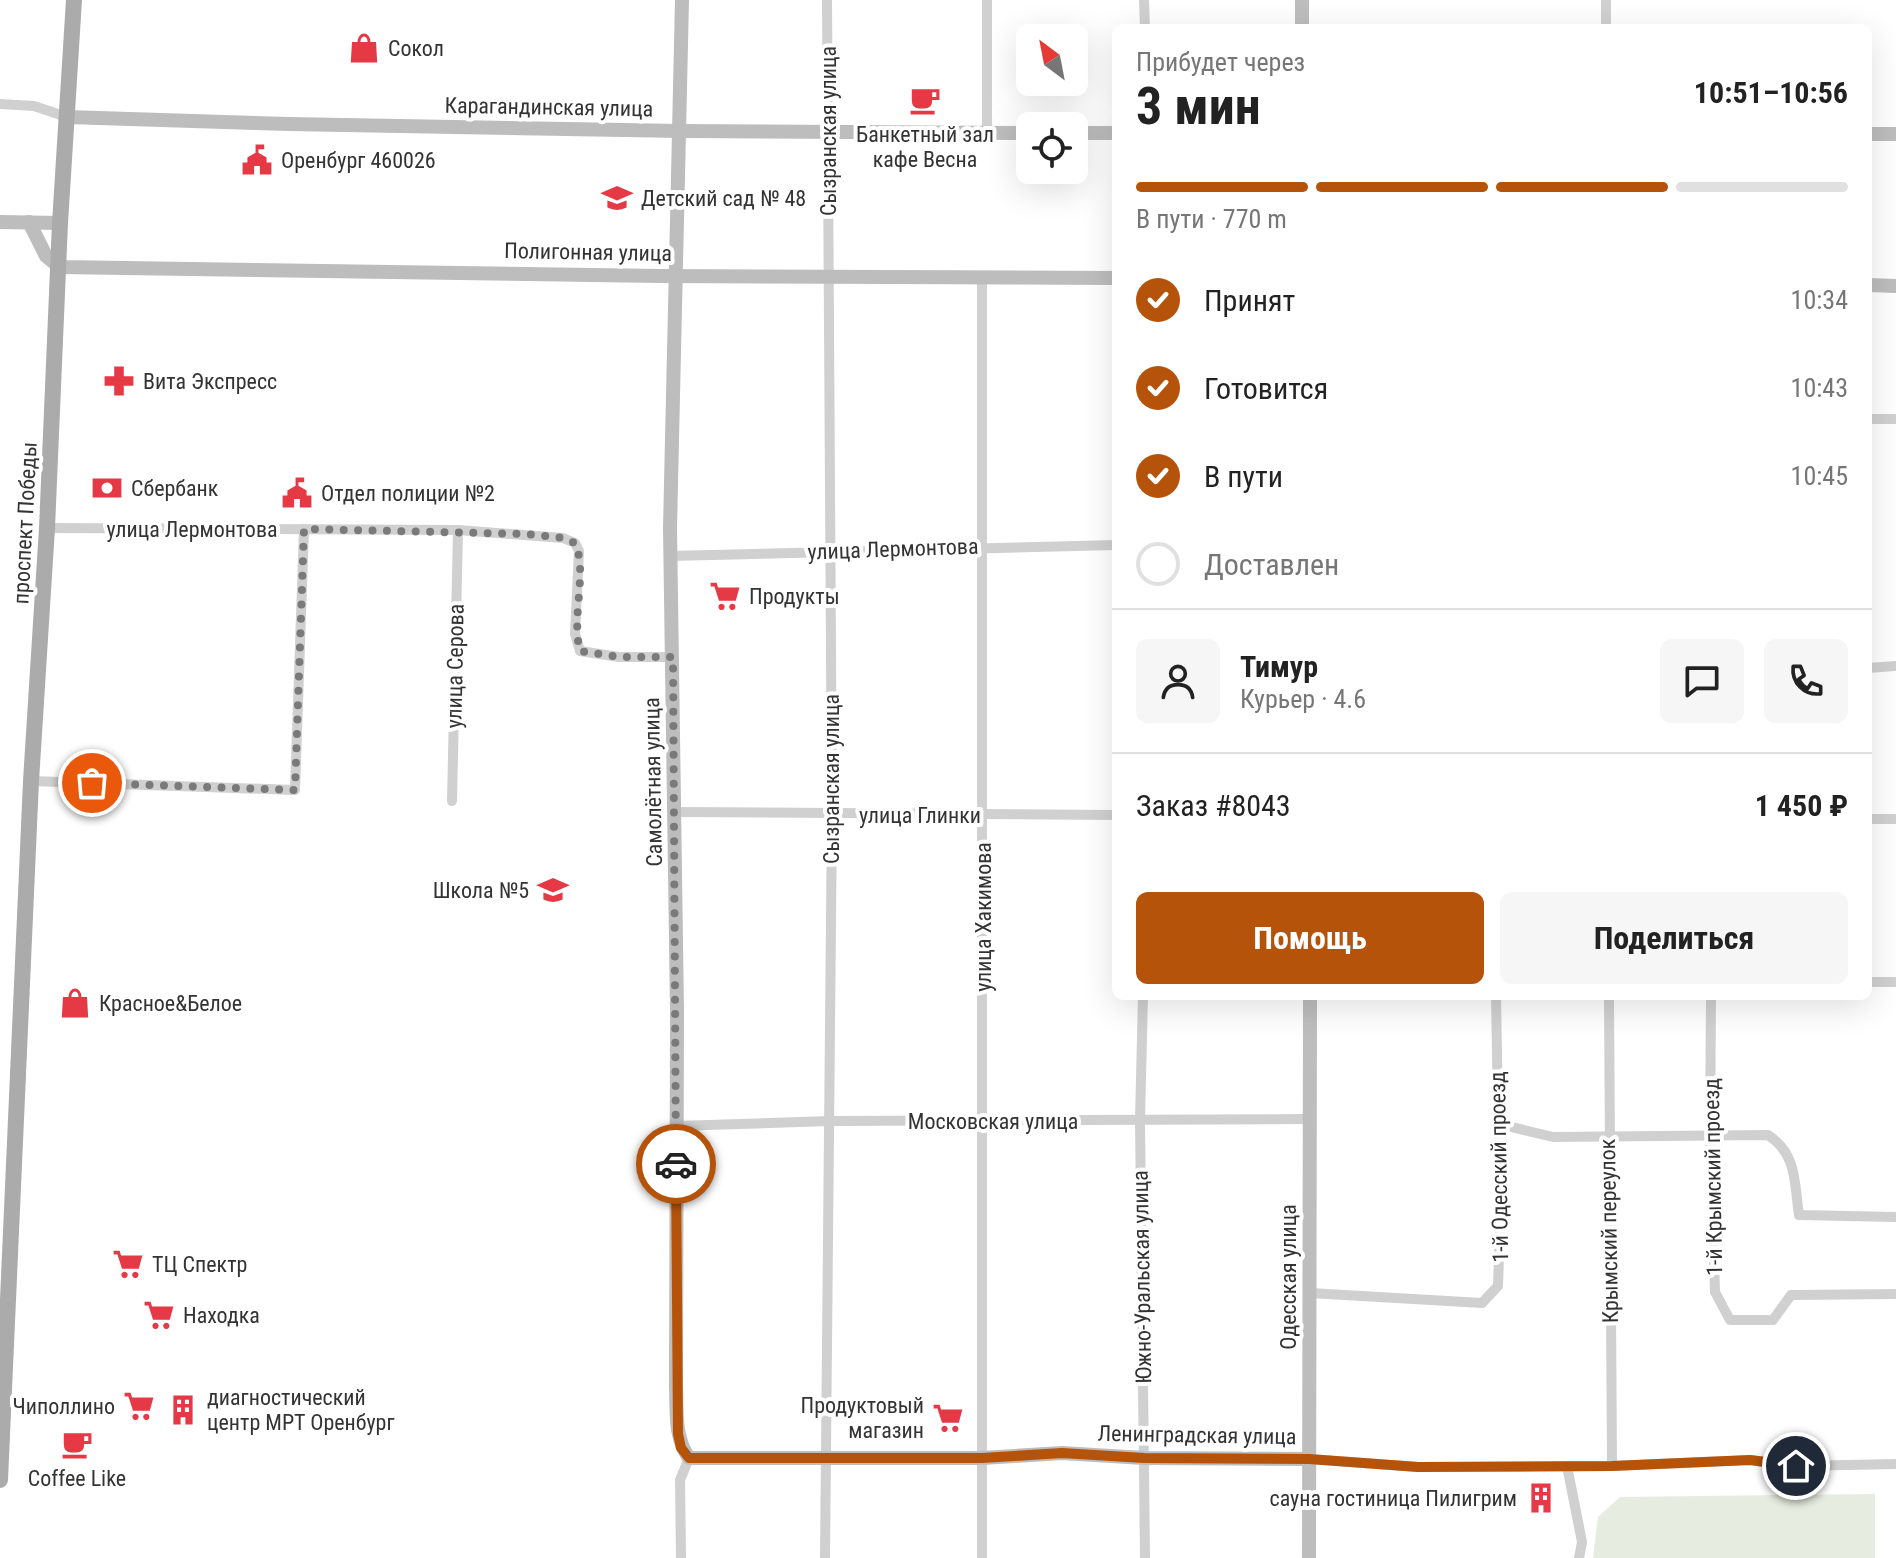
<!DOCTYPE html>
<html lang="ru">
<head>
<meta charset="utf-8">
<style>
  :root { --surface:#fff; --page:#f6f6f6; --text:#222; --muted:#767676; --line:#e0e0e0; --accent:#b45309 }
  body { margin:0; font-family:"Roboto Condensed",sans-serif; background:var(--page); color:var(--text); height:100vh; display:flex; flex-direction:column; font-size:30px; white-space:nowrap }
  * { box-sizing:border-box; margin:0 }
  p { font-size:26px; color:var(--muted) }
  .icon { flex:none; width:44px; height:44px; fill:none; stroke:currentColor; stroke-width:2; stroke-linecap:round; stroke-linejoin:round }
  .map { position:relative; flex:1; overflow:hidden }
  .drawer { position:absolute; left:1112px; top:24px; width:760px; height:976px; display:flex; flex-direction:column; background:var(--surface); border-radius:12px; box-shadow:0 8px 32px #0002 }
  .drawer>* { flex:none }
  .needle { width:52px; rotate:328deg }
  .tools { position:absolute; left:1016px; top:24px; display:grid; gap:16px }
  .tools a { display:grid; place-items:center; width:72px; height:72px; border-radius:12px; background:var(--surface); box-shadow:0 8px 32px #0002; font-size:40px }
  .pin { position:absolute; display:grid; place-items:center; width:68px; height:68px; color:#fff; margin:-34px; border:4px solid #fff; border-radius:50%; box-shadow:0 2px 8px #0007 }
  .courier { position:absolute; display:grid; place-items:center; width:80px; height:80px; margin:-40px; border:6px solid #b45309; border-radius:50%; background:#fff; color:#222; box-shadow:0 2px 10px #0007 }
  .headline em { font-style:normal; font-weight:700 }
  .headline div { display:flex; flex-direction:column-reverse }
  .headline { display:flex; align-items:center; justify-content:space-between; height:136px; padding:0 24px }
  h1 { font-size:52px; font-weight:700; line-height:60px }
  .bar { display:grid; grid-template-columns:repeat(4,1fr); gap:12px 8px; align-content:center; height:96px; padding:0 24px }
  .bar i { height:10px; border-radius:6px; background:var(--line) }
  .bar .current { background:var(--accent) }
  .bar p { grid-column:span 4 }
  .line { display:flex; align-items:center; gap:20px; padding:0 24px; border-top:2px solid var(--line) }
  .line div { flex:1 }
  .round { display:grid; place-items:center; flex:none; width:84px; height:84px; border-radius:12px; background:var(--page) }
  ol { padding:0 24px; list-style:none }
  li { display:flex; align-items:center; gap:24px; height:88px }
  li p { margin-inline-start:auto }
  li .icon { padding:8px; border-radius:50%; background:var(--accent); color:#fff; stroke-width:4 }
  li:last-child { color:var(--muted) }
  li i { width:44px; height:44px; border:4px solid var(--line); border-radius:50% }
  .button { display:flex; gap:16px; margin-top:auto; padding:16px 24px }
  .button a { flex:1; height:92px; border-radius:12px; background:var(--accent); color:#fff; font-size:32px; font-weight:700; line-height:92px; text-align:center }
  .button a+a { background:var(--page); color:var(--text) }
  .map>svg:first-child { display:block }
  .green { fill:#e6ecdf }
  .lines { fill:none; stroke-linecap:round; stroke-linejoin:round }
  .street { stroke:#d0d0d0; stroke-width:10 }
  .secondary { stroke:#bdbdbd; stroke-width:14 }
  .primary { stroke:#ababab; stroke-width:16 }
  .done { stroke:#7a7a7a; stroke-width:8; stroke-dasharray:0 14.4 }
  .route { stroke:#b45309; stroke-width:10 }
  .labels { text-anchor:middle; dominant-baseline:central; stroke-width:8; stroke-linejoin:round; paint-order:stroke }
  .poi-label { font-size:22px; fill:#333; stroke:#fff; text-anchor:start }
  .street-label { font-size:22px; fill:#333; stroke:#fff }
</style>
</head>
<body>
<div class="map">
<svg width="1896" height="1558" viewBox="0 0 1896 1558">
  <rect width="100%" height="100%" fill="#fff"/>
  <polygon class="green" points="1875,1494 1875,1558 1593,1558 1598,1517 1620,1497"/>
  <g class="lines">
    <g class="street">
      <polyline points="987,0 987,133"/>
      <polyline points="1144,0 1145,28"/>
      <polyline points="1606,28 1606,0"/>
      <polyline points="0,104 34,106 67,117"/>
      <polyline points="982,277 982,1558"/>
      <polyline points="1868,419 1896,419"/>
      <polyline points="47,528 458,530 563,538 575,543 579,551 575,634 580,651 619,657 673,657"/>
      <polyline points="670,556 1116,545"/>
      <polyline points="1868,668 1896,666"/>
      <polyline points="31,781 295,790 304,529"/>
      <polyline points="452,801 458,530"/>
      <polyline points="676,812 1116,815"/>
      <polyline points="1868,819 1896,819"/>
      <polyline points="1868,982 1896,982"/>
      <polyline points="1143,996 1140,1120 1145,1558"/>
      <polyline points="1609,996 1612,1466"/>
      <polyline points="1711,996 1710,1134 1715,1292 1730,1320 1773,1320 1791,1295 1896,1294"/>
      <path d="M1499,1124L1553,1137L1768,1135C1798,1155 1794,1183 1799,1215L1896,1217"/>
      <polyline points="676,1126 830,1121 1310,1119"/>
      <polyline points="1310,1293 1482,1303 1498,1286 1500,1227 1496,996"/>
      <polyline points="1309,1459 1418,1467 1612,1466 1750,1460 1796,1466 1896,1464"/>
      <polyline points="1567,1466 1582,1542 1579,1558"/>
      <polyline points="681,1558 680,1480 689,1458"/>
      <polyline points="825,1558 832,814 827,0"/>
    </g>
    <g class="secondary">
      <path d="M682,0L670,528L677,1010L676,1386C677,1411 674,1437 689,1458H982L1062,1453L1144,1458L1309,1459"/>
      <polyline points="1302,0 1302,28"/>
      <polyline points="67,117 289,124 681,131 1030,133"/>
      <polyline points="1074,133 1116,133"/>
      <polyline points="1868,134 1896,134"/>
      <polyline points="0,222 60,223"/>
      <polyline points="29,222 46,256 59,267 660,276 1116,278"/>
      <polyline points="1868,285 1896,286"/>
      <polyline points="1309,1558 1310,996"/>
    </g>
    <polyline class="primary" points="0,1480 31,781 47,528 60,223 74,0"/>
  </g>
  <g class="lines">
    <path class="done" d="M92,783L295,790L304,529L526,534L563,538L575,543C588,571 571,617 580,651L619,657H673L676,1164"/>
    <polyline class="route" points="676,1164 678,1434 681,1448 689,1458 982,1458 1062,1453 1144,1458 1309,1459 1418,1467 1612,1466 1750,1460 1796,1466"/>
  </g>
  <defs>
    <g id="shop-bare" transform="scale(2.4)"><path d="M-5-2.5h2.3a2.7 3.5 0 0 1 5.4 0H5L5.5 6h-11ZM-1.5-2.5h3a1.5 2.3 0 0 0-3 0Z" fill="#e63946" stroke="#fff" stroke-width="2.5" paint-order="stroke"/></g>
    <g id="cafe-bare" transform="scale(2.4)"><path d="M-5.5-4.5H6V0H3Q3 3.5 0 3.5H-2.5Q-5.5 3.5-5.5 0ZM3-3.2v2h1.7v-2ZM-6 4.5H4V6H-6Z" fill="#e63946" stroke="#fff" stroke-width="2.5" paint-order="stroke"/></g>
    <g id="civic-bare" transform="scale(2.4)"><path d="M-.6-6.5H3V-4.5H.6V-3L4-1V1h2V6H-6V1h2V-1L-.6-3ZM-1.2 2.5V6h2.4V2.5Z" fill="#e63946" stroke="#fff" stroke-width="2.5" paint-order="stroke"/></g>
    <g id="school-bare" transform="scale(2.4)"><path d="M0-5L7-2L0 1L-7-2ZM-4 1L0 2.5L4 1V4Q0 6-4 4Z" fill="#e63946" stroke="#fff" stroke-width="2.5" paint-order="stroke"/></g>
    <g id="pharmacy-bare" transform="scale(2.4)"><path d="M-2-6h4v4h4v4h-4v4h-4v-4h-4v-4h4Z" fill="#e63946" stroke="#fff" stroke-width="2.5" paint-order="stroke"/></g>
    <g id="bank-bare" transform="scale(2.4)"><path d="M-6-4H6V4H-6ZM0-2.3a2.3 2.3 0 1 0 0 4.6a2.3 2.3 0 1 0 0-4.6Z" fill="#e63946" stroke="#fff" stroke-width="2.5" paint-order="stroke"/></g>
    <g id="supermarket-bare" transform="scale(2.4)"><path d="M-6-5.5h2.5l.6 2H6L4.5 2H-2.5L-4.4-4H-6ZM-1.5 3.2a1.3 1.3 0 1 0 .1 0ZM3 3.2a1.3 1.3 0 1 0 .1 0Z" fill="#e63946" stroke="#fff" stroke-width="2.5" paint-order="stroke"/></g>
    <g id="building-bare" transform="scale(2.4)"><path d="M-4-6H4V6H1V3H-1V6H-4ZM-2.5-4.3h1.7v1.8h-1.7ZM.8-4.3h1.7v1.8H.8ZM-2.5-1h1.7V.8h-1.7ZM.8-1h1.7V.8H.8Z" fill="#e63946" stroke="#fff" stroke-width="2.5" paint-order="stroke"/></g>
  </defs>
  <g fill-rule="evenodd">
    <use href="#shop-bare" x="364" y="48"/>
    <use href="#cafe-bare" x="925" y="100"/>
    <use href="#civic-bare" x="257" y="160"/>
    <use href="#school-bare" x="617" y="198"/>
    <use href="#pharmacy-bare" x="119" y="381"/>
    <use href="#bank-bare" x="107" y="488"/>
    <use href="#civic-bare" x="297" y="493"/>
    <use href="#supermarket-bare" x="725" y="596"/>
    <use href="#school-bare" x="553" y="890"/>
    <use href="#shop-bare" x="75" y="1003"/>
    <use href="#supermarket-bare" x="128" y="1264"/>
    <use href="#supermarket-bare" x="159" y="1315"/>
    <use href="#supermarket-bare" x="139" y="1406"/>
    <use href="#building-bare" x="183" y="1410"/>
    <use href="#supermarket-bare" x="948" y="1418"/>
    <use href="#cafe-bare" x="77" y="1444"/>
    <use href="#building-bare" x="1541" y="1498"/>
  </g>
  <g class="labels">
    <g class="poi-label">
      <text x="388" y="48">Сокол</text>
      <text x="925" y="134" text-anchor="middle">Банкетный зал<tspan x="925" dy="25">кафе Весна</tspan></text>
      <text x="281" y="160">Оренбург 460026</text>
      <text x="641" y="198">Детский сад № 48</text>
      <text x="143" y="381">Вита Экспресс</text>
      <text x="131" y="488">Сбербанк</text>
      <text x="321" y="493">Отдел полиции №2</text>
      <text x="749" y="596">Продукты</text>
      <text x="529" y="890" text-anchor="end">Школа №5</text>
      <text x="99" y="1003">Красное&amp;Белое</text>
      <text x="152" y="1264">ТЦ Спектр</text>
      <text x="183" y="1315">Находка</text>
      <text x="207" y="1397">диагностический<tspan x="207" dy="25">центр МРТ Оренбург</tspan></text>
      <text x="924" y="1405" text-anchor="end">Продуктовый<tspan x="924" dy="25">магазин</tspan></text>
      <text x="115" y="1406" text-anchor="end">Чиполлино</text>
      <text x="77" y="1478" text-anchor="middle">Coffee Like</text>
      <text x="1517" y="1498" text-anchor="end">сауна гостиница Пилигрим</text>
    </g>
    <g class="street-label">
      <text transform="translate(549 107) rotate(1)">Карагандинская улица</text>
      <text transform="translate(828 131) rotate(-90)">Сызранская улица</text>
      <text transform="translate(588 252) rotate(1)">Полигонная улица</text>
      <text transform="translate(25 523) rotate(-87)">проспект Победы</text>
      <text x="192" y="529">улица Лермонтова</text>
      <text transform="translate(893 549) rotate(-2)">улица Лермонтова</text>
      <text transform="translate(455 666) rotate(-89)">улица Серова</text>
      <text transform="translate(831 779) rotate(-90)">Сызранская улица</text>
      <text transform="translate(653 782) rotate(-91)">Самолётная улица</text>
      <text x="920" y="815">улица Глинки</text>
      <text transform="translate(983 917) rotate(-90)">улица Хакимова</text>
      <text x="993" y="1121">Московская улица</text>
      <text transform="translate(1499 1167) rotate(-91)">1-й Одесский проезд</text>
      <text transform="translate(1713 1177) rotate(-91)">1-й Крымский проезд</text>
      <text transform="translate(1609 1231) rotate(-91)">Крымский переулок</text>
      <text transform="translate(1142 1277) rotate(-91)">Южно-Уральская улица</text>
      <text transform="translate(1288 1277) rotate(-90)">Одесская улица</text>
      <text transform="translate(1197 1435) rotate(1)">Ленинградская улица</text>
    </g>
  </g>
</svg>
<div class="tools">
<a><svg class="needle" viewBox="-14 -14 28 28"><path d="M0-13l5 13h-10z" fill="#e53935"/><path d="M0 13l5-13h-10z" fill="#767676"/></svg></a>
<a><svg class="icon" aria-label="locate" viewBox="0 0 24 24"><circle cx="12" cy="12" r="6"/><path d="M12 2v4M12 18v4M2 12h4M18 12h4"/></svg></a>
</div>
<div class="pin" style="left:92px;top:783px;background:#ea580c"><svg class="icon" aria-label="bag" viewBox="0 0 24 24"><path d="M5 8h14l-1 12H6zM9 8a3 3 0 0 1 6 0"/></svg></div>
<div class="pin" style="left:1796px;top:1466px;background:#1f2937"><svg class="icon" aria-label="home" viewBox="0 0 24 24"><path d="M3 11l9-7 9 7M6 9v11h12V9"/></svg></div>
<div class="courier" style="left:676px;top:1164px"><svg class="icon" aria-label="car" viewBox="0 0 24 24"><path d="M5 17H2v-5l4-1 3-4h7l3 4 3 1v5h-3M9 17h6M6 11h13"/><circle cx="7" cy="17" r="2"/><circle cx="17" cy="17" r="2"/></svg></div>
<section class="drawer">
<div class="headline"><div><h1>3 мин</h1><p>Прибудет через</p></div><em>10:51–10:56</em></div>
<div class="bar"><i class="current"></i><i class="current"></i><i class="current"></i><i></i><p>В пути · 770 m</p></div>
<ol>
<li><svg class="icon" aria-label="check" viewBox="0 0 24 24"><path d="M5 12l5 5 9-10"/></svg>Принят<p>10:34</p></li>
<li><svg class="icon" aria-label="check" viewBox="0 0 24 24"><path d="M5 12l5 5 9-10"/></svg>Готовится<p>10:43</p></li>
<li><svg class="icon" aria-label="check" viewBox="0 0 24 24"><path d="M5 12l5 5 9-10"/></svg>В пути<p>10:45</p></li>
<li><i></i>Доставлен</li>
</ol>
<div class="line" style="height:144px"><a class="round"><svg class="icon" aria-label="person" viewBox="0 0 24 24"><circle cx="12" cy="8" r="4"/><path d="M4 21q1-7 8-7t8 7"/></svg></a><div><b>Тимур</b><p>Курьер · 4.6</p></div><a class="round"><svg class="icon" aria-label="chat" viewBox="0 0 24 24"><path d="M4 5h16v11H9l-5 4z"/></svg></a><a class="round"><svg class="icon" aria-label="phone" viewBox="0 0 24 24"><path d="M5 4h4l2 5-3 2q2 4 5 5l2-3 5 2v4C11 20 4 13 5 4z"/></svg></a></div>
<div class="line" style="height:104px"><div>Заказ #8043</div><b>1 450 ₽</b></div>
<div class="button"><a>Помощь</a><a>Поделиться</a></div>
</section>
</div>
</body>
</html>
